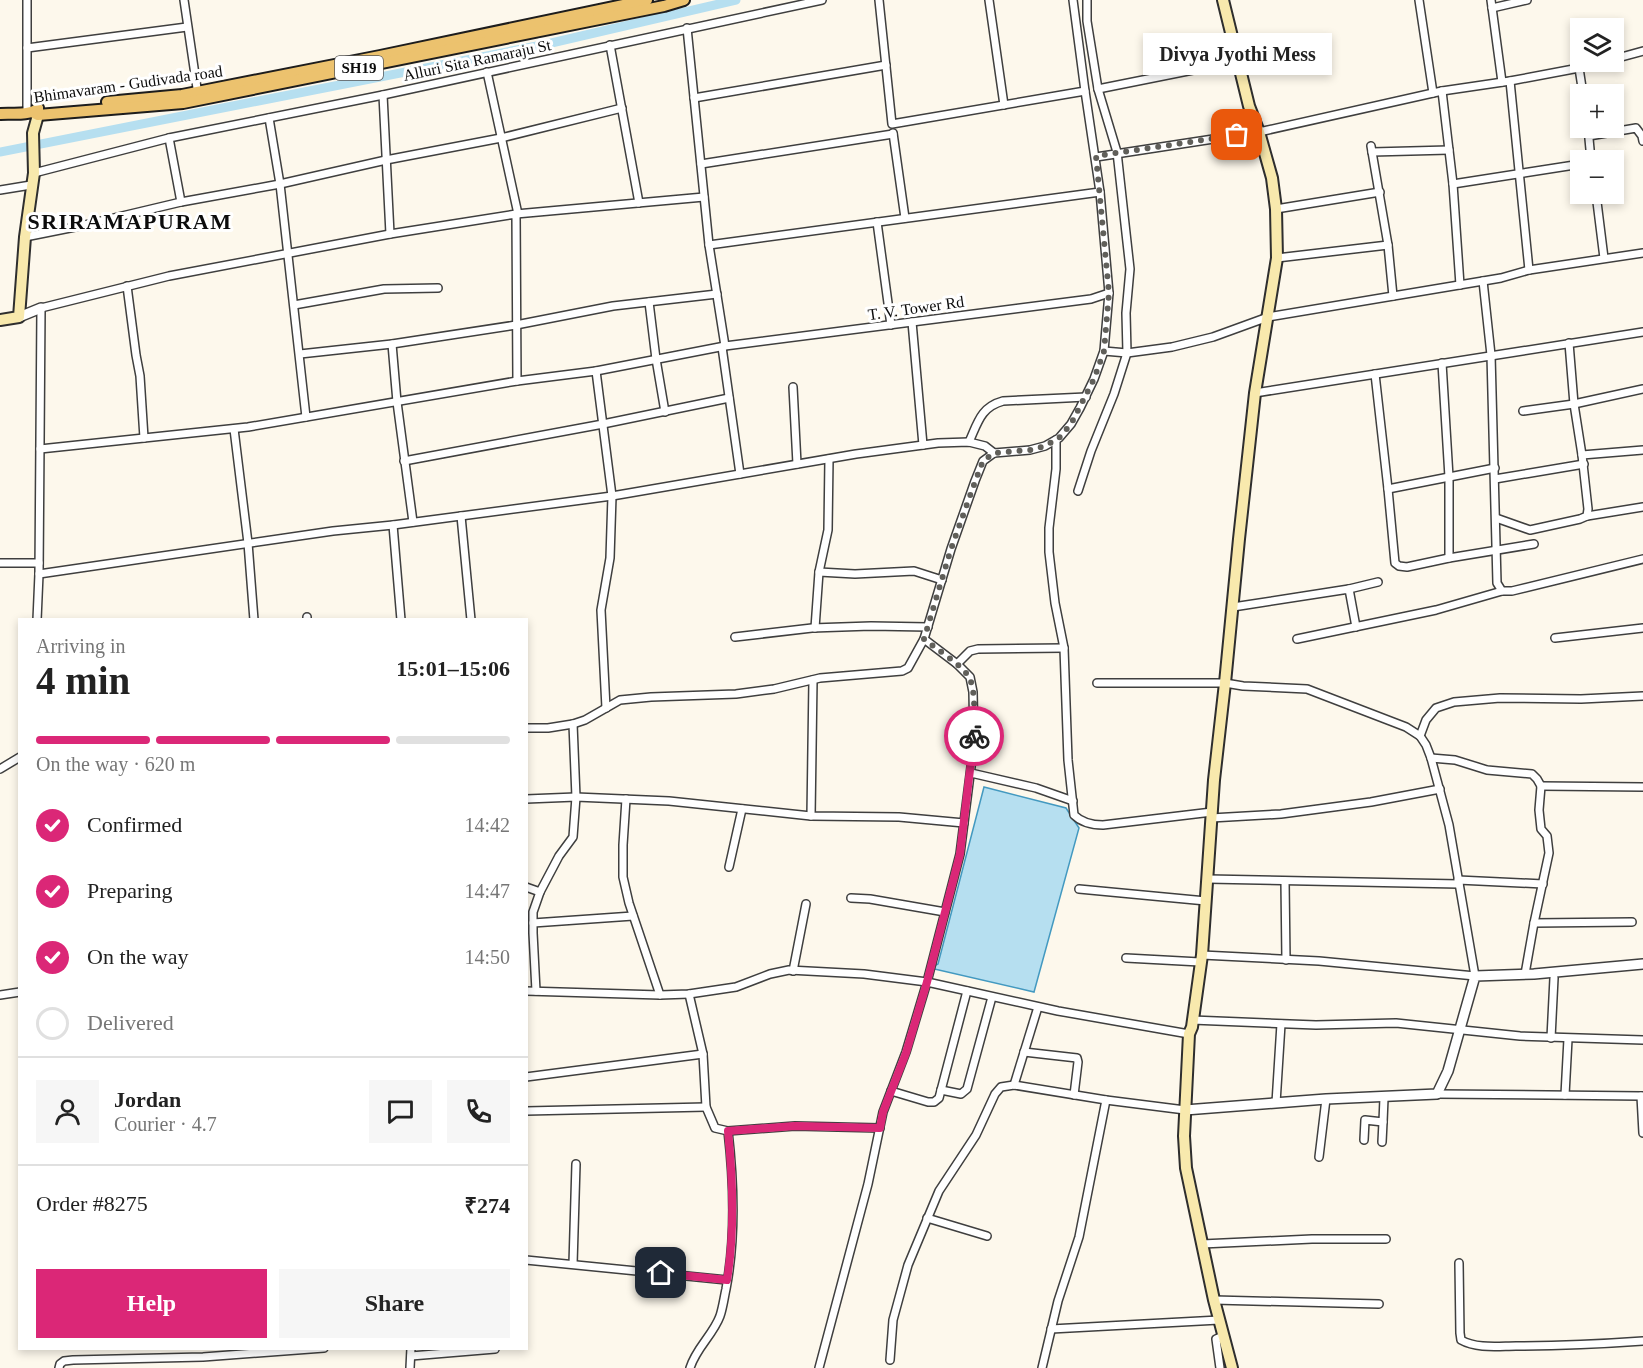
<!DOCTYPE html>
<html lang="en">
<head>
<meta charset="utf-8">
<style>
  :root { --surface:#fff; --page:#f6f6f6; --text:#222; --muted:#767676; --line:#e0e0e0; --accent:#db2777 }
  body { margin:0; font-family:"Times New Roman",serif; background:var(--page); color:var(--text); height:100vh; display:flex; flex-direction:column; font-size:22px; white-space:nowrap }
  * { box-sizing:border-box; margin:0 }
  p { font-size:20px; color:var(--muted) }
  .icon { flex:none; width:33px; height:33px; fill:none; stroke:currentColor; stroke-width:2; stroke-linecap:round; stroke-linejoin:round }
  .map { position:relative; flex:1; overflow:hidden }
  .drawer { position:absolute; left:18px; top:618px; width:510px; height:732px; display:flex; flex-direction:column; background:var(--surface); border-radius:0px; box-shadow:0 3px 9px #0003 }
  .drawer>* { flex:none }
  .buttons { position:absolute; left:1570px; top:18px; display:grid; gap:12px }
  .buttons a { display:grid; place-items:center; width:54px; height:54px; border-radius:0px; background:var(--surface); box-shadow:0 3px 9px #0003; font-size:30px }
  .pin { position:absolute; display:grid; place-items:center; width:51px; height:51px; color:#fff; margin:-26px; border-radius:12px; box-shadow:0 3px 9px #0006 }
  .courier { position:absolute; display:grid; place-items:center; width:60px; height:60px; margin:-30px; border:4px solid #db2777; border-radius:50%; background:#fff; color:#222; box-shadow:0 2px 8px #0007 }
  .bubble { position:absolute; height:42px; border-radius:0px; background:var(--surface); box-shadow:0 3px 9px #0003; font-size:20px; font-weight:700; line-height:42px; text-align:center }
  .overview em { font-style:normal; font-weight:700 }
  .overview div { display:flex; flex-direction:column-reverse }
  .overview { display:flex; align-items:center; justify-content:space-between; height:102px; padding:0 18px }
  h1 { font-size:39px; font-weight:700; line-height:45px }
  .bar { display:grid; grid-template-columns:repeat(4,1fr); gap:9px 6px; align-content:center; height:72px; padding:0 18px }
  .bar i { height:8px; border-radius:4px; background:var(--line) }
  .bar .current { background:var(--accent) }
  .bar p { grid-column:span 4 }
  .line { display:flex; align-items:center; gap:15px; padding:0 18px; border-top:2px solid var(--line) }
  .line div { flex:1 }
  .round { display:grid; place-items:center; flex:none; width:63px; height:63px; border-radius:0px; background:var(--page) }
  ol { padding:0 18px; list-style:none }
  li { display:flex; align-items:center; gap:18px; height:66px }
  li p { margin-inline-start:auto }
  li .icon { padding:6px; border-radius:50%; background:var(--accent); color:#fff; stroke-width:4 }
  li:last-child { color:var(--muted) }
  li i { width:33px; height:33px; border:3px solid var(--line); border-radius:50% }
  .primary-button { display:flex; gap:12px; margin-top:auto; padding:12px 18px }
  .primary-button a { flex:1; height:69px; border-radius:0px; background:var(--accent); color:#fff; font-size:24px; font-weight:700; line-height:69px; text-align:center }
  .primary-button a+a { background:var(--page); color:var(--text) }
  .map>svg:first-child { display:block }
  .water { fill:#b6dff0; stroke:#4399c0; stroke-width:1.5 }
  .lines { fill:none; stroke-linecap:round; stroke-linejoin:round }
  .canal { stroke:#b6dff0; stroke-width:9 }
  .minor-casing { stroke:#3f3f3f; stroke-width:10 }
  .tertiary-casing { stroke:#3f3f3f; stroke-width:12 }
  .secondary-casing { stroke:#2e2e2e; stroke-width:14 }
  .primary-casing { stroke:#1d1d1d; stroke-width:14 }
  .minor { stroke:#fff; stroke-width:7 }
  .tertiary { stroke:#fff; stroke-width:9 }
  .secondary { stroke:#f8e9ad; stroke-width:10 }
  .primary { stroke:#ecc26e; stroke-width:10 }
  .done { stroke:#605f5a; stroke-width:6; stroke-dasharray:0 10.8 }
  .route { stroke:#db2777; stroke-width:8 }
  .labels { text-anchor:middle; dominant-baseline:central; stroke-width:6; stroke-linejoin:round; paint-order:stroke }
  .shield { fill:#fff; stroke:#555; stroke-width:1.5 }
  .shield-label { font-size:15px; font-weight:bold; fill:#0c0c0c }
  .street-label { font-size:16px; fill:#0c0c0c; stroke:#fff }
  .district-label { font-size:22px; font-weight:bold; letter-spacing:1.5px; fill:#0c0c0c; stroke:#fff }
</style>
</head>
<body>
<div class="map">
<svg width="1643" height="1368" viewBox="0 0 1643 1368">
  <rect width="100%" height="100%" fill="#fdf8ec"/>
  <polygon class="water" points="984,787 1066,808 1079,828 1034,992 930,968 938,964"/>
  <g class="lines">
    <polyline class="canal" points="0,152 547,44 736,0"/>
    <g class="minor-casing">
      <g id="minor">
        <polyline points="184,0 198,95"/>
        <polyline points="879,0 892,124 1085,91"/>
        <polyline points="989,0 1004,105"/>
        <polyline points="1419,0 1433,93"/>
        <polyline points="1491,0 1502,82"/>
        <polyline points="1492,8 1527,0"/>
        <polyline points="687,28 709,245 725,346"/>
        <polyline points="610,45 639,203"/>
        <polyline points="27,48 187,27"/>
        <polyline points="1614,59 1643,51"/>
        <polyline points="1579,68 1583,94"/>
        <polyline points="487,72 518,214"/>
        <polyline points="1510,81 1529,270"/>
        <polyline points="1098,89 1238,61"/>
        <polyline points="1442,91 1453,184 1460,285"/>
        <polyline points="383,95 390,234"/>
        <polyline points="694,98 886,65"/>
        <polyline points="27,113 27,0"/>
        <polyline points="269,118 280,184 306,417"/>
        <polyline points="1588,128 1591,160"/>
        <polyline points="893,133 905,218"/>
        <polyline points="1589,136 1636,128 1642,136 1643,141"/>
        <polyline points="169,138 181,202"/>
        <polyline points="1371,146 1388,245 1393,296"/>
        <polyline points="1372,152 1449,150"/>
        <polyline points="1096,157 1259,132 1442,91 1510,81 1579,68 1604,62"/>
        <polyline points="701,164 893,134"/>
        <polyline points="34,173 169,138 383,95 822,0"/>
        <polyline points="1453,184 1581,164"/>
        <polyline points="0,190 31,185"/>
        <polyline points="1596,194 1604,258"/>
        <polyline points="1276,209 1380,192"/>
        <polyline points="516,214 704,197"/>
        <polyline points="877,222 891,325"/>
        <polyline points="25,237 80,226 181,202 280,184 386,160 501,138 622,108"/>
        <polyline points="709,245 1100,192"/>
        <polyline points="1277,258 1388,245"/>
        <polyline points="1483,281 1491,355 1497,583 1502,591 1512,591 1643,559"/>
        <polyline points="127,286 136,355 140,376 144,438"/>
        <polyline points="649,302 656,359 665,412"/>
        <polyline points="294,305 384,289 438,288"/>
        <polyline points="912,322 923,445"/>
        <polyline points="1569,343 1574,404 1582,455"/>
        <polyline points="392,344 397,402 413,522"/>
        <polyline points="722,347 740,474"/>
        <polyline points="1104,351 1127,353 1172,347 1213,337 1268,317 1501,278 1529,270 1643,253"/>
        <polyline points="300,354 392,344 516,325 613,306 717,294"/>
        <polyline points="1442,363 1449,477 1449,558"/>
        <polyline points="596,371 612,496 610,558 601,610 606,708"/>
        <polyline points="1375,374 1388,489 1395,563 1399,566 1407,567 1449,558 1534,544"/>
        <polyline points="793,387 797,464"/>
        <polyline points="1255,393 1643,332"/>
        <polyline points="1523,411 1574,404 1643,389"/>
        <polyline points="234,429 248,543 254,620"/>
        <path d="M1056,440V469L1049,528V552L1055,603L1064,648L1068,760L1074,815C1082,823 1092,825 1103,825L1212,812"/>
        <path d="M969,442C978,422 981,407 1003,401L1086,397"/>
        <polyline points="40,449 248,427 517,381 596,371 725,346 1091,299 1109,293"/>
        <polyline points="404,461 603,424 729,398"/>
        <polyline points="1495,479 1584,464"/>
        <polyline points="1388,489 1495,468"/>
        <polyline points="1078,491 1091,451 1114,394 1127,353 1126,313 1130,269 1117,152 1098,89 1087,21 1087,0"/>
        <polyline points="461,516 471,620"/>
        <polyline points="1587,516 1643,507"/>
        <polyline points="1496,518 1530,530 1580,519 1587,516 1588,509 1582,455 1643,450"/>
        <polyline points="393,525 401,620"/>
        <polyline points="0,563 39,563"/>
        <polyline points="819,572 855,574 914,571 942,580"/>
        <polyline points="39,574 333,531 393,525 612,496 856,454 938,443 969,442 985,446 994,453"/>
        <polyline points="1349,589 1378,582"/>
        <polyline points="1233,607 1349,589 1356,627"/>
        <polyline points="307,617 307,620"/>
        <polyline points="37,620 39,574 41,308 169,276 390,234 516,214 517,381"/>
        <polyline points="815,628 819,572 828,530 829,459"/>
        <polyline points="735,637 812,628 871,626 928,627"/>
        <polyline points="1555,638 1643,628"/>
        <polyline points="1297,639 1436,610 1502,591"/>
        <polyline points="957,664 970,651 978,649 1064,648"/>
        <polyline points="1097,683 1225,683 1243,686 1307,689 1406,727 1420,736 1426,745 1431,758 1449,825 1475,976 1319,961 1202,955"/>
        <polyline points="526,728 548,728 573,724 585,720 620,700 651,697 736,694 774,689 820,678 902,671 908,668 924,639 951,549 975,481 983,461 994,453 1030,450 1045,446 1059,438 1071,424 1080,408 1094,379 1104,351 1109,293 1100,192 1085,91 1073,0"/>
        <polyline points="1420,736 1426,720 1436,708 1454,702 1500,698 1581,699 1643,696"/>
        <polyline points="1431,758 1455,760 1487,770 1532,774 1537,779 1541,786 1539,810 1541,829 1547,836 1549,853 1534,923 1525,974"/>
        <polyline points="0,769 20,757"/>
        <polyline points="971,773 1036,788 1073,801"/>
        <polyline points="1541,786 1643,787"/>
        <polyline points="526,799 576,797 669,801 811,816 899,817 964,823"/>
        <polyline points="626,799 623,845 623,877 629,903 660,995"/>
        <polyline points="811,816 813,680"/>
        <polyline points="1211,818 1281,814 1371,802 1440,789"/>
        <polyline points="729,867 742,809"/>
        <polyline points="1208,879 1459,884"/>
        <polyline points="1458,880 1543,884"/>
        <polyline points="1285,881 1286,960"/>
        <polyline points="526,887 540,892"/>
        <polyline points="1079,889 1206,901"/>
        <polyline points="851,898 870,899 945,912"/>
        <polyline points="533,923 633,916"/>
        <polyline points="1534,923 1632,922"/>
        <polyline points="1126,958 1200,962"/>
        <polyline points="793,971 806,904"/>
        <polyline points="526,991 660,995 689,994 736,987 770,974 789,970 864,974 927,982 1058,1011 1189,1034"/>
        <polyline points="536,991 533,933 533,912 540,892 559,856 573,837 576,797 573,724"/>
        <polyline points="689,994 703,1054 706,1107 715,1128 728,1131 795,1126 880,1128"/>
        <polyline points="0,995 20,992"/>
        <polyline points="1192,1020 1316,1025 1396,1023 1520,1036 1643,1040"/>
        <polyline points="1551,1038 1554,978"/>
        <polyline points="1024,1052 1077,1058 1078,1062 1074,1095"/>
        <polyline points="526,1077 703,1054"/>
        <polyline points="1014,1085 1038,1007"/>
        <polyline points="941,1090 961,1094 967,1089 992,997"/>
        <polyline points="891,1091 928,1102 934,1102 939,1098 967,991"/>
        <polyline points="1437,1094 1641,1096"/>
        <polyline points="1565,1095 1568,1039"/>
        <polyline points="1643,1096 1641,1096 1643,1133"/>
        <polyline points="1276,1103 1281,1024"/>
        <polyline points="526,1111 706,1107"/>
        <polyline points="1364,1140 1365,1120 1383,1122 1384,1098"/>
        <polyline points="1382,1142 1383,1122"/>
        <polyline points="1319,1157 1326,1099"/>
        <polyline points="927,1218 987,1236"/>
        <polyline points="1202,1244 1312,1239 1386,1239"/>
        <polyline points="526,1260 727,1280"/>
        <path d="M1459,1263L1460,1333L1461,1340C1477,1349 1499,1346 1516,1346C1559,1346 1601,1344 1643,1341"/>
        <polyline points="573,1264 576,1164"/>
        <polyline points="1214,1300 1379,1304"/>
        <polyline points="1051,1329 1219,1320"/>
        <polyline points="411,1356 495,1349"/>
        <polyline points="890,1360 893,1320 908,1265 939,1191 976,1135 995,1094 1001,1087 1014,1085 1106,1100 1185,1110"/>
        <polyline points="59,1368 60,1364 64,1361 73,1360 203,1357 324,1348"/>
        <polyline points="410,1368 411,1348"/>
        <path d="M690,1368C696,1348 713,1335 720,1316C723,1307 724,1298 726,1289C736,1237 734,1183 728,1131"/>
        <polyline points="819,1368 868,1184 883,1112 906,1052 927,982 960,854 974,743 973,692 970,677 957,664 924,639"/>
        <polyline points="1042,1368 1058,1301 1079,1237 1106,1100"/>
        <polyline points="1220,1368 1216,1339 1223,1336"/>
      </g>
    </g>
    <g class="tertiary-casing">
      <g id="tertiary">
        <polyline points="19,317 41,308"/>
        <polyline points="1185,1110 1326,1099 1437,1094 1448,1071 1475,976 1534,974 1643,964"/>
      </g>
    </g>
    <g class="secondary-casing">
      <g id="secondary">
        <polyline points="1223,0 1249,106 1259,132 1272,178 1276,209 1277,258 1255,393 1239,539 1225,683 1214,780 1202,955 1192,1027 1189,1034 1184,1136 1186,1168 1214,1300 1232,1368"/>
        <polyline points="0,320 19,317 25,237 34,173 33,133 38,115 38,108"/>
      </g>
    </g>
    <g class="primary-casing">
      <g id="primary">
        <polyline points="107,102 182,95 380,56 647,0"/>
        <polyline points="32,112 38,115 183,103 664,6 684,0"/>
        <path d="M0,114C13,113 27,116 38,109"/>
      </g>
    </g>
    <use href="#minor" class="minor"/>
    <use href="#tertiary" class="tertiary"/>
    <use href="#secondary" class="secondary"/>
    <use href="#primary" class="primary"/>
  </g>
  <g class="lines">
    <path class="done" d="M974,736C974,720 976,694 970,679C965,667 935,648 924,639L951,549L975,482L983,461L994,453L1030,450L1045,446L1059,438L1071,424L1094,379L1104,351L1109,293L1096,156L1237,135"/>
    <path class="route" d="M661,1273L727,1280C735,1231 733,1180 728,1131L795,1126L880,1128L883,1112L906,1053L927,982L960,854L974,736"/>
  </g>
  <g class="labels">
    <rect class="shield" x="335" y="56" width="48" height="24" rx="4.5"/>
    <g class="shield-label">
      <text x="359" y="68">SH19</text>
    </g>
    <g class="street-label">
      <text transform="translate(477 60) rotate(-12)">Alluri Sita Ramaraju St</text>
      <text transform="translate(128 84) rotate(-8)">Bhimavaram - Gudivada road</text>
      <text transform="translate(916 308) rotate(-8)">T. V. Tower Rd</text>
    </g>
    <g class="district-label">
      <text x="130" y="221">SRIRAMAPURAM</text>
    </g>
  </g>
</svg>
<div class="buttons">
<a><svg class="icon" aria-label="layers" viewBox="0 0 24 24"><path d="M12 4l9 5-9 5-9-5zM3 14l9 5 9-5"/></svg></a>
<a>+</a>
<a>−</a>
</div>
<div class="pin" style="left:1237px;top:135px;background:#ea580c"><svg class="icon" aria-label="bag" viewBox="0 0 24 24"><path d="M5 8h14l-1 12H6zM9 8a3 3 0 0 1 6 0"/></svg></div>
<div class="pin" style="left:661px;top:1273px;background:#1f2937"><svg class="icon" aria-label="home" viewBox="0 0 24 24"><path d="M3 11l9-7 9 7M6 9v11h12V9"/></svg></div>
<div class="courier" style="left:974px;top:736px"><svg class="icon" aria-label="bike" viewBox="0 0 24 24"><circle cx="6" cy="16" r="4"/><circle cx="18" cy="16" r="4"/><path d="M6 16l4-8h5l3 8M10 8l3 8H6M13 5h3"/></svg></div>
<div class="bubble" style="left:1143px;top:33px;width:189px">Divya Jyothi Mess</div>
<section class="drawer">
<div class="overview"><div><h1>4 min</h1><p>Arriving in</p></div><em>15:01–15:06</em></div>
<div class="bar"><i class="current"></i><i class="current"></i><i class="current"></i><i></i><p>On the way · 620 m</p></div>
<ol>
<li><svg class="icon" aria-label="check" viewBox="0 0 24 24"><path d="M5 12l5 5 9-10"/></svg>Confirmed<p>14:42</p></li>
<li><svg class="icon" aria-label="check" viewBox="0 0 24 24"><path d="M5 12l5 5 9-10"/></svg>Preparing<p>14:47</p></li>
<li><svg class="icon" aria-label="check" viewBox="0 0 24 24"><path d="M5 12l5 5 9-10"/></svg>On the way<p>14:50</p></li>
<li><i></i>Delivered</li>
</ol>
<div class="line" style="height:108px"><a class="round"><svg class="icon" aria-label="person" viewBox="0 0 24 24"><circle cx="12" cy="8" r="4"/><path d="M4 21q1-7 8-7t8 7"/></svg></a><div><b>Jordan</b><p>Courier · 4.7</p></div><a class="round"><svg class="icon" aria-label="chat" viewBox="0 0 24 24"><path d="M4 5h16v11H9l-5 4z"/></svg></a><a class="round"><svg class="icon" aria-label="phone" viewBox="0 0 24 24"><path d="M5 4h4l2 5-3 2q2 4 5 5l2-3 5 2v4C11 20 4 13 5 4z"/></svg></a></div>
<div class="line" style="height:78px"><div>Order #8275</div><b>₹274</b></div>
<div class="primary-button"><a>Help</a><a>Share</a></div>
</section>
</div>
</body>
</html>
